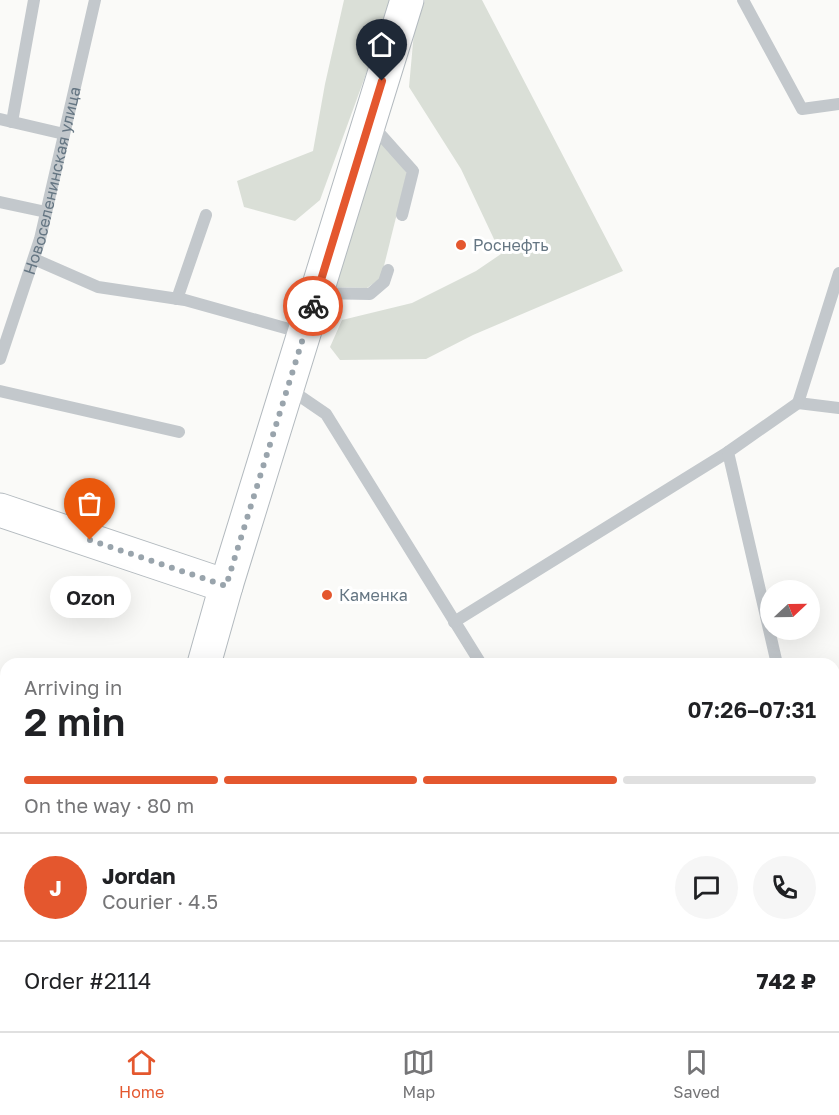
<!DOCTYPE html>
<html lang="en">
<head>
<meta charset="utf-8">
<style>
  :root { --surface:#fff; --page:#f6f6f6; --text:#202124; --muted:#757577; --line:#e0e0e0; --accent:#e4572e }
  body { margin:0; font-family:"Golos Text",sans-serif; background:var(--page); color:var(--text); height:100vh; display:flex; flex-direction:column; font-size:22px; white-space:nowrap }
  * { box-sizing:border-box; margin:0 }
  p { font-size:20px; color:var(--muted) }
  .icon { flex:none; width:33px; height:33px; fill:none; stroke:currentColor; stroke-width:2; stroke-linecap:round; stroke-linejoin:round }
  .map { position:relative; flex:1; overflow:hidden }
  .panel { position:absolute; left:0px; top:658px; width:840px; height:374px; display:flex; flex-direction:column; background:var(--surface); border-radius:18px 18px 0 0; box-shadow:0 6px 24px #0002 }
  .panel>* { flex:none }
  .needle { width:39px; rotate:68deg }
  .tools { position:absolute; left:760px; top:580px; display:grid; gap:12px }
  .tools a { display:grid; place-items:center; width:60px; height:60px; border-radius:50%; background:var(--surface); box-shadow:0 6px 24px #0002; font-size:30px }
  .pin { position:absolute; display:grid; place-items:center; width:51px; height:51px; color:#fff; margin:-62px -26px; border-radius:50% 50% 50% 0; rotate:-45deg; box-shadow:0 0 6px #0007 }
  .pin .icon { rotate:45deg }
  .courier { position:absolute; display:grid; place-items:center; width:60px; height:60px; margin:-30px; border:4px solid #e4572e; border-radius:50%; background:#fff; color:#222; box-shadow:0 2px 8px #0007 }
  .bubble { position:absolute; height:42px; border-radius:21px; background:var(--surface); box-shadow:0 6px 24px #0002; font-size:20px; font-weight:600; line-height:42px; text-align:center }
  .headline em { font-style:normal; font-weight:600 }
  .headline div { display:flex; flex-direction:column-reverse }
  .headline { display:flex; align-items:center; justify-content:space-between; height:102px; padding:0 24px }
  h1 { font-size:39px; font-weight:600; line-height:45px }
  .bar { display:grid; grid-template-columns:repeat(4,1fr); gap:9px 6px; align-content:center; height:72px; padding:0 24px }
  .bar i { height:8px; border-radius:4px; background:var(--line) }
  .bar .on { background:var(--accent) }
  .bar p { grid-column:span 4 }
  .line { display:flex; align-items:center; gap:15px; padding:0 24px; border-top:2px solid var(--line) }
  .line div { flex:1 }
  .round { display:grid; place-items:center; flex:none; width:63px; height:63px; border-radius:32px; background:var(--page) }
  .tabs { display:flex; justify-content:space-around; align-items:center; height:84px; border-top:2px solid var(--line); background:var(--surface); font-size:16px; color:var(--muted) }
  .tabs a { display:grid; justify-items:center; gap:3px }
  .tabs .on { color:var(--accent) }
  .map>svg:first-child { display:block }
  .green { fill:#dadfd7 }
  .lines { fill:none; stroke-linecap:round; stroke-linejoin:round }
  .secondary-casing { stroke:#b3babf; stroke-width:35 }
  .service { stroke:#c3c8cc; stroke-width:12 }
  .minor { stroke:#c3c8cc; stroke-width:22 }
  .secondary { stroke:#fff; stroke-width:33 }
  .rail { stroke:#a2aab0; stroke-width:4.5; stroke-dasharray:9 4.5; stroke-linecap:butt }
  .done { stroke:#99a4ac; stroke-width:6; stroke-dasharray:0 10.8 }
  .route { stroke:#e4572e; stroke-width:8 }
  .poi-dot { fill:#e4572e; stroke:#fff; stroke-width:2 }
  .labels { text-anchor:middle; dominant-baseline:central; stroke-width:6; stroke-linejoin:round; paint-order:stroke }
  .street-label { font-size:16px; fill:#657683; stroke:#fff }
  .poi-label { font-size:16px; fill:#657683; stroke:#fff; text-anchor:start }
</style>
</head>
<body>
<div class="map">
<svg width="839" height="1031" viewBox="0 0 839 1031">
  <rect width="100%" height="100%" fill="#fafaf8"/>
  <g class="green">
    <polygon points="344,0 393,0 320,200 295,221 244,207 237,181 313,151 325,84"/>
    <polygon points="425,0 482,0 623,271 473,335 426,359 340,360 330,347 342,320 412,303 476,271 501,254 461,169 409,87 414,32"/>
    <polygon points="373,132 407,173 381,278 367,288 325,287"/>
    <polygon points="6,895 6,976 0,963 0,896"/>
  </g>
  <g class="lines">
    <g class="secondary-casing">
      <g id="secondary">
        <polyline points="0,510 226,586"/>
        <polyline points="204,664 226,586 407,0"/>
        <polyline points="283,1026 286,1031"/>
      </g>
    </g>
    <g class="service">
      <polyline points="743,0 802,109 839,104"/>
      <polyline points="0,119 64,134"/>
      <polyline points="12,122 34,0"/>
      <polyline points="372,125 413,171 402,215"/>
      <polyline points="0,202 46,212"/>
      <polyline points="34,259 98,287 185,300 303,333"/>
      <polyline points="839,273 798,403 839,408"/>
      <polyline points="318,293 370,294 384,282 388,270"/>
      <polyline points="177,299 206,215"/>
      <path id="s1" d="M0,359L40,239L95,0"/>
      <polyline points="288,388 326,414 481,664"/>
      <polyline points="0,391 179,432"/>
      <polyline points="454,622 728,452"/>
      <polyline points="777,664 728,452 798,403"/>
      <polyline points="834,904 839,925"/>
      <polyline points="371,1026 374,1031"/>
    </g>
    <g class="minor">
      <polyline points="0,1012 8,1031"/>
      <polyline points="215,1031 224,1026"/>
    </g>
    <use href="#secondary" class="secondary"/>
    <polyline class="rail" points="839,774 839,794"/>
  </g>
  <g class="lines">
    <polyline class="done" points="90,540 226,586 313,306"/>
    <polyline class="route" points="313,306 382,81"/>
  </g>
  <g class="poi-dot">
    <circle cx="461" cy="245" r="6"/>
    <circle cx="327" cy="595" r="6"/>
  </g>
  <g class="labels">
    <g class="street-label">
      <text stroke="none"><textPath href="#s1" startOffset="186">Новоселенинская улица</textPath></text>
    </g>
    <g class="poi-label">
      <text x="473" y="245">Роснефть</text>
      <text x="339" y="595">Каменка</text>
    </g>
  </g>
</svg>
<div class="tools">
<a><svg class="needle" viewBox="-14 -14 28 28"><path d="M0-13l5 13h-10z" fill="#e53935"/><path d="M0 13l5-13h-10z" fill="#757577"/></svg></a>
</div>
<div class="pin" style="left:90px;top:540px;background:#ea580c"><svg class="icon" aria-label="bag" viewBox="0 0 24 24"><path d="M5 8h14l-1 12H6zM9 8a3 3 0 0 1 6 0"/></svg></div>
<div class="pin" style="left:382px;top:81px;background:#1f2937"><svg class="icon" aria-label="home" viewBox="0 0 24 24"><path d="M3 11l9-7 9 7M6 9v11h12V9"/></svg></div>
<div class="courier" style="left:313px;top:306px"><svg class="icon" aria-label="bike" viewBox="0 0 24 24"><circle cx="6" cy="16" r="4"/><circle cx="18" cy="16" r="4"/><path d="M6 16l4-8h5l3 8M10 8l3 8H6M13 5h3"/></svg></div>
<div class="bubble" style="left:50px;top:576px;width:81px">Ozon</div>
<section class="panel">
<div class="headline"><div><h1>2 min</h1><p>Arriving in</p></div><em>07:26–07:31</em></div>
<div class="bar"><i class="on"></i><i class="on"></i><i class="on"></i><i></i><p>On the way · 80 m</p></div>
<div class="line" style="height:108px"><b class="round" style="background:var(--accent);color:#fff">J</b><div><b>Jordan</b><p>Courier · 4.5</p></div><a class="round"><svg class="icon" aria-label="chat" viewBox="0 0 24 24"><path d="M4 5h16v11H9l-5 4z"/></svg></a><a class="round"><svg class="icon" aria-label="phone" viewBox="0 0 24 24"><path d="M5 4h4l2 5-3 2q2 4 5 5l2-3 5 2v4C11 20 4 13 5 4z"/></svg></a></div>
<div class="line" style="height:78px"><div>Order #2114</div><b>742 ₽</b></div>
</section>
</div>
<nav class="tabs">
<a class="on"><svg class="icon" aria-label="home" viewBox="0 0 24 24"><path d="M3 11l9-7 9 7M6 9v11h12V9"/></svg>Home</a>
<a><svg class="icon" aria-label="map" viewBox="0 0 24 24"><path d="M3 6l6-2 6 2 6-2v14l-6 2-6-2-6 2zM9 4v14M15 6v14"/></svg>Map</a>
<a><svg class="icon" aria-label="saved" viewBox="0 0 24 24"><path d="M7 4h10v16l-5-4-5 4z"/></svg>Saved</a>
</nav>
</body>
</html>
